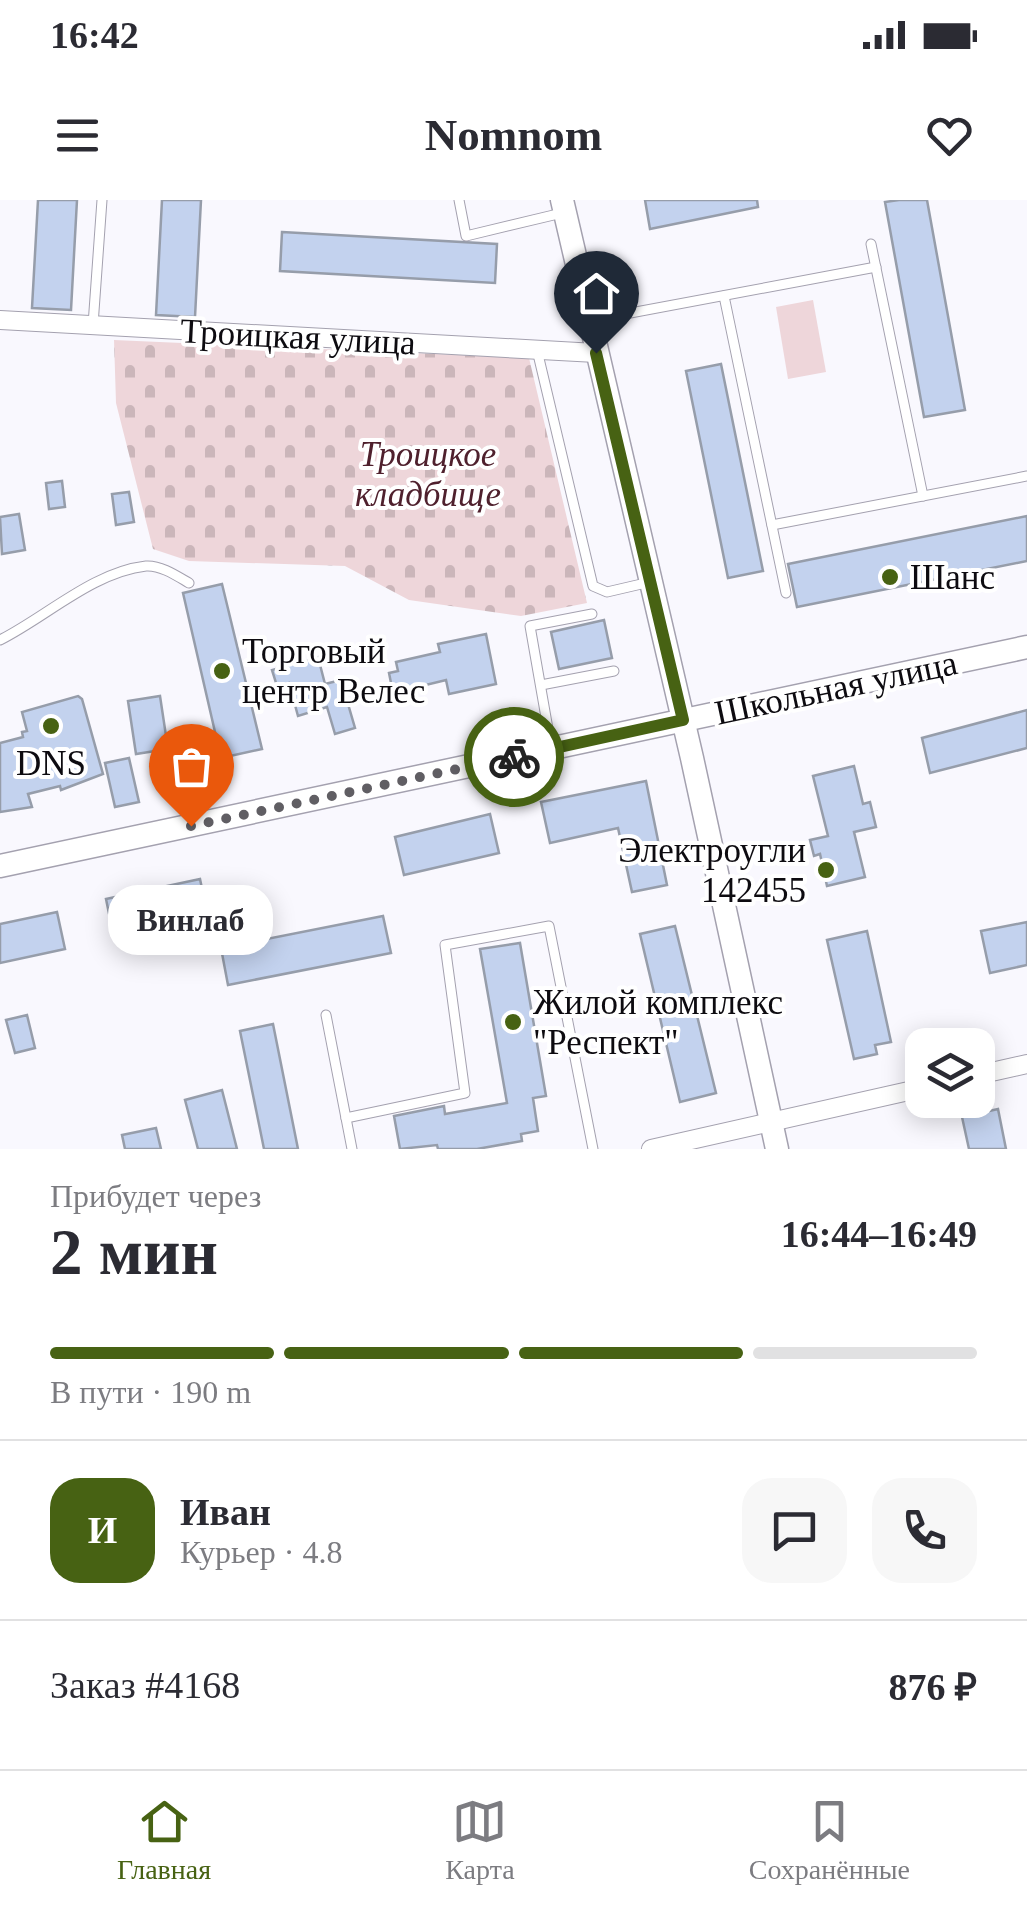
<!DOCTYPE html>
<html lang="ru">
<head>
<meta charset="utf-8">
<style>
  :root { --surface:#fff; --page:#f7f7f7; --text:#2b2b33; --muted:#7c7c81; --line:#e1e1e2; --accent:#476213 }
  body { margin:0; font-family:Georgia,serif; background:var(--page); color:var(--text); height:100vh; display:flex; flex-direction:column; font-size:38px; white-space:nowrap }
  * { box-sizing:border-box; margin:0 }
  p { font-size:32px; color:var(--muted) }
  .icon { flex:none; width:55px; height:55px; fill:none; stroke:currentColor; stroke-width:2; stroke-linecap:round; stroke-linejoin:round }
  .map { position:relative; height:949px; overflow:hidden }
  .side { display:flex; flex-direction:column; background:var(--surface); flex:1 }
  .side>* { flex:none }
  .fabs { position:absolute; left:905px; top:828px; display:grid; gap:20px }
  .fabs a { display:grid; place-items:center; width:90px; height:90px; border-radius:20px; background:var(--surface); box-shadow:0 5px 25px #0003; font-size:50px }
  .pin { position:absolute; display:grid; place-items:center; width:85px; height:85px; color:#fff; margin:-102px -42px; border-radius:50% 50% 50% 0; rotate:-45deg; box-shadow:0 0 10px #0007 }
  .pin .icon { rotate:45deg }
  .courier { position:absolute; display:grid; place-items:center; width:100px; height:100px; margin:-50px; border:8px solid #476213; border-radius:50%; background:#fff; color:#222; box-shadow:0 2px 12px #0007 }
  .bubble { position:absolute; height:70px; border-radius:30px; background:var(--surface); box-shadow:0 5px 25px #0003; font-size:32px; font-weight:600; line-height:70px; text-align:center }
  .overview em { font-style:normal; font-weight:600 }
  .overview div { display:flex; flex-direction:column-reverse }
  .overview { display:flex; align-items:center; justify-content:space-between; height:170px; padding:0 50px }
  h1 { font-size:65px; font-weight:600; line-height:75px }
  .bar { display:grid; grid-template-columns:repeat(4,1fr); gap:15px 10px; align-content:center; height:120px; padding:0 50px }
  .bar i { height:12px; border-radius:8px; background:var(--line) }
  .bar .selected { background:var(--accent) }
  .bar p { grid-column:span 4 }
  .line { display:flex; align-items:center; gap:25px; padding:0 50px; border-top:2px solid var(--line) }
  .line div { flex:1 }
  .round { display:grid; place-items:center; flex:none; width:105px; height:105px; border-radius:30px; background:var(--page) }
  .status { display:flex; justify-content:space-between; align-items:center; height:70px; padding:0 50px; background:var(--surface); direction:ltr }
  .status svg { height:28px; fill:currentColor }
  header { display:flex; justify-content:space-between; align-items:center; height:130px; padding:0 50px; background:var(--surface); font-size:45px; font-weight:600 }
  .menu { display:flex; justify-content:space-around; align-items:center; height:140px; border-top:2px solid var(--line); background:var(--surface); font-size:28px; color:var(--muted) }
  .menu a { display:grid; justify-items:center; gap:5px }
  .menu .selected { color:var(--accent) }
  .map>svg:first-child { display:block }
  .cemetery { fill:url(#cemetery-stones) }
  .garden { fill:#eed6da }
  .building { fill:#c3d2ee; stroke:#969daa; stroke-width:2.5 }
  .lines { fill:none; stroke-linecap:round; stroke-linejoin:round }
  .lane-casing { stroke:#a4a1af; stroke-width:11 }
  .street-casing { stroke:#a4a1af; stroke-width:20 }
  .secondary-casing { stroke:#a4a1af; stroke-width:25 }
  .lane { stroke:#fff; stroke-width:9 }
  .street { stroke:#fff; stroke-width:18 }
  .secondary { stroke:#fff; stroke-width:22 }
  .done { stroke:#605e63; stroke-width:10; stroke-dasharray:0 18 }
  .route { stroke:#476213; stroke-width:12 }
  .poi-dot { fill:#476213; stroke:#fff; stroke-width:4 }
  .labels { text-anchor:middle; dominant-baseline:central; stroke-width:8; stroke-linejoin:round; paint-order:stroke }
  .street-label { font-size:35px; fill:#0d0b10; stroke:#fff }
  .park-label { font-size:35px; font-style:italic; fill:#4f202d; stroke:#fff }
  .poi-label { font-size:35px; fill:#0d0b10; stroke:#fff; text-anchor:start }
</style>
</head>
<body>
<div class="status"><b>16:42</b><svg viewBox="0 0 49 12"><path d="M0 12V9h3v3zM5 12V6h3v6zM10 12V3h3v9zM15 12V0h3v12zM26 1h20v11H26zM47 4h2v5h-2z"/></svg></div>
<header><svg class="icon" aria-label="menu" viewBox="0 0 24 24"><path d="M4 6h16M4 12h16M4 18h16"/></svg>Nomnom<svg class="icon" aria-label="heart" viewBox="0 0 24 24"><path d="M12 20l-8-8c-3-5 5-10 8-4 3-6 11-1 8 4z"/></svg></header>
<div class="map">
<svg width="1027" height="949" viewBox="0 0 1027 949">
  <defs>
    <pattern id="cemetery-stones" width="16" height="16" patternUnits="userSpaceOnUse" patternTransform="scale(2.5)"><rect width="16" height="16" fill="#eed6da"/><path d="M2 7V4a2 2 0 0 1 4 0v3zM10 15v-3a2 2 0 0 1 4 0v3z" fill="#cbb6ba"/></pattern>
  </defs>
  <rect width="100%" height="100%" fill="#f9f8fe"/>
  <polygon class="cemetery" points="114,140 529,158 587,403 521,416 409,400 345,366 189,361 153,349 116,203"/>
  <polygon class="garden" points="813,100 826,172 788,179 776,107"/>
  <g class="building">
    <polygon points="38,0 77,0 71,110 32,108"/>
    <polygon points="162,0 201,0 195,117 156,115"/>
    <polygon points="645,0 757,0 758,7 650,29"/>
    <polygon points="899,0 927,0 965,210 924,217 885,2"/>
    <polygon points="282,32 497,44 495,83 280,71"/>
    <polygon points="721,164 763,371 728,378 686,171"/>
    <polygon points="62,281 65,307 49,309 46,283"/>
    <polygon points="129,292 134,322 116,325 112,294"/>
    <polygon points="19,314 25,350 2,354 0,317"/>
    <polygon points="1027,316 1027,361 797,407 788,364"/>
    <polygon points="222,384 262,549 221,558 183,393"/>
    <polygon points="604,420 612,458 559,469 551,432"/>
    <polygon points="486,434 496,484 449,494 446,480 393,493 389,473 398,471 396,462 440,452 438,444"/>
    <polygon points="318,457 325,484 341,480 355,528 335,534 327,507 298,516 289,483 277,486 272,470"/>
    <polygon points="78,496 82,499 103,574 61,590 60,586 28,594 32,607 0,612 0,543 23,537 22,532 27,531 22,512"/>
    <polygon points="160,496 168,549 136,554 128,501"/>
    <polygon points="1027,510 1027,548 930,573 922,538"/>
    <polygon points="129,558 139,602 115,607 105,563"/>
    <polygon points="854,566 863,604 870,602 876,627 854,632 865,677 827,686 820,654 814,656 810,640 828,636 813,576"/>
    <polygon points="646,581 667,685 632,692 618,628 550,643 541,602"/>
    <polygon points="490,614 499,653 404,675 395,637"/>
    <polygon points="200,679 211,732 173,740 170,726 114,738 106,699"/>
    <polygon points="57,712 65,749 0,763 0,724"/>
    <polygon points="383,716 391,753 228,785 221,748"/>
    <polygon points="1027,722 1027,765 990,773 981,731"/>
    <polygon points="675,726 716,893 680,902 640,734"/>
    <polygon points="867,731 891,842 875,845 877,854 854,859 827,740"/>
    <polygon points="520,743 546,896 533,898 538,931 521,934 522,941 477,949 438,949 437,945 400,949 394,916 444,906 445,914 507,903 480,749"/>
    <polygon points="27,815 35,848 15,853 6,820"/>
    <polygon points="273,824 298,949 264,949 240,831"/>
    <polygon points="222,890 237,949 198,949 185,900"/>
    <polygon points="998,909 1006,949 969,949 962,917"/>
    <polygon points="156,928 161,949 125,949 122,935"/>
  </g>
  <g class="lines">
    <g class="lane-casing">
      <g id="lane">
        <polyline points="459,0 466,36 562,13"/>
        <polyline points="871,44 923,296"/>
        <polyline points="724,96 786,393"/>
        <polyline points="593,120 876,67"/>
        <polyline points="93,125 102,0"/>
        <polyline points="537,150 593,386 607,392 650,382"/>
        <polyline points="772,325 1027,276"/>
        <path d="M0,440C46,417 93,372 146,366C161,365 177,376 189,383"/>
        <polyline points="541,485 614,471"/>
        <polyline points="551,546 530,426 592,414"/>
        <polyline points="326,815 352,949"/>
        <polyline points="346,918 465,893 445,745 549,726 593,949"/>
      </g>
    </g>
    <g class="street-casing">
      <g id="street">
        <polyline points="0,120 596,153"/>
        <polyline points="978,875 1027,864"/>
        <polyline points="651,949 922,888"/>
      </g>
    </g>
    <g class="secondary-casing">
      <g id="secondary">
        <polyline points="562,0 692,558 777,949"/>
        <polyline points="0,666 1027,447"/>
      </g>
    </g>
    <use href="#lane" class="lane"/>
    <use href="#street" class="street"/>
    <use href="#secondary" class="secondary"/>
  </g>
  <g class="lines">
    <polyline class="done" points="191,626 514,557"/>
    <polyline class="route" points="514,557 683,520 596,153"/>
  </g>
  <g class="poi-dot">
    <circle cx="890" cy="377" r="10"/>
    <circle cx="222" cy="471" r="10"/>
    <circle cx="51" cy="526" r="10"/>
    <circle cx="826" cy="670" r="10"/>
    <circle cx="513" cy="822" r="10"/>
  </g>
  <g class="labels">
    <g class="street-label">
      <text transform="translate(298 137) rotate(3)">Троицкая улица</text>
      <text transform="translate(836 488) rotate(-12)">Школьная улица</text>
    </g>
    <g class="park-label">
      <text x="428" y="254">Троицкое<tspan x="428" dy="40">кладбище</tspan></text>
    </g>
    <g class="poi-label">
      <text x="910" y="377">Шанс</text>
      <text x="242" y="451">Торговый<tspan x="242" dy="40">центр Велес</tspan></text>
      <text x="51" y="563" text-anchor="middle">DNS</text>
      <text x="806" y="650" text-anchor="end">Электроугли<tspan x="806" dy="40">142455</tspan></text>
      <text x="533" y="802">Жилой комплекс<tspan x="533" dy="40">"Респект"</tspan></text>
    </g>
  </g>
</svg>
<div class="fabs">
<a><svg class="icon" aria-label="layers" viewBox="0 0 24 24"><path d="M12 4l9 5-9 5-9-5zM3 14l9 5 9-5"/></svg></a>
</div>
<div class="pin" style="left:191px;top:626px;background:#ea580c"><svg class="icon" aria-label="bag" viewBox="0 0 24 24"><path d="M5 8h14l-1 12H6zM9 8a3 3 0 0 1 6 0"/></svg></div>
<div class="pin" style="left:596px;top:153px;background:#1f2937"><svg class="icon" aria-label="home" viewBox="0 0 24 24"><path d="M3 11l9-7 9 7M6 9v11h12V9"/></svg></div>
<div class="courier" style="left:514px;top:557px"><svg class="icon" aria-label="bike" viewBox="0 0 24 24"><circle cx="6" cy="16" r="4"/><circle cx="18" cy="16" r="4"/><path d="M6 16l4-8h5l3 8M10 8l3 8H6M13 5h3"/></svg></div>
<div class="bubble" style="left:108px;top:685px;width:165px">Винлаб</div>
</div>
<section class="side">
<div class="overview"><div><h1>2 мин</h1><p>Прибудет через</p></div><em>16:44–16:49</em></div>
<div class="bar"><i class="selected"></i><i class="selected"></i><i class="selected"></i><i></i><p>В пути · 190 m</p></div>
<div class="line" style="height:180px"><b class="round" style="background:var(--accent);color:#fff">И</b><div><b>Иван</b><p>Курьер · 4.8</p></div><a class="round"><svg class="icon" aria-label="chat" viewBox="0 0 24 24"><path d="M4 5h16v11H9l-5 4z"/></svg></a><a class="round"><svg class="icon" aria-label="phone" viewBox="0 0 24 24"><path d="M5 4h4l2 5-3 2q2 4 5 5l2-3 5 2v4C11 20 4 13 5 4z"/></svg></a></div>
<div class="line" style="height:130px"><div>Заказ #4168</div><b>876 ₽</b></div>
</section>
<nav class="menu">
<a class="selected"><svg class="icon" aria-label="home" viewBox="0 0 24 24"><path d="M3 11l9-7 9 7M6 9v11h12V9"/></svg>Главная</a>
<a><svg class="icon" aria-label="map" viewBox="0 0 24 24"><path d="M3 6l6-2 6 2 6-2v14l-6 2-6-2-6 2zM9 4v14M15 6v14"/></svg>Карта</a>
<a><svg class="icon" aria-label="saved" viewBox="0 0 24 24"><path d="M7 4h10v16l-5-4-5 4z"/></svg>Сохранённые</a>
</nav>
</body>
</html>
